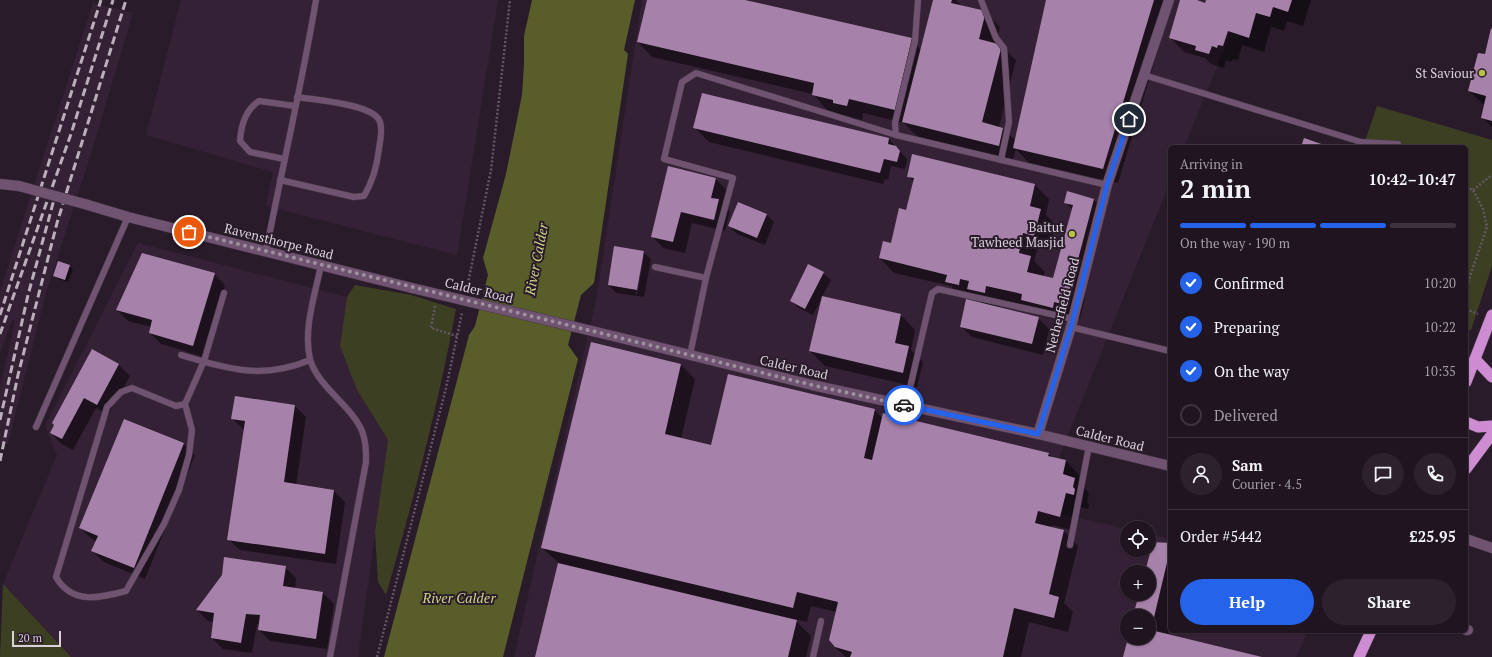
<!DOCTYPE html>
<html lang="en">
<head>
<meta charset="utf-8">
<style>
  :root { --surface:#201420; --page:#2d212d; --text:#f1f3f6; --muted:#a29ea5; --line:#3d333e; --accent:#2563eb }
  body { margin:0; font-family:"PT Serif",serif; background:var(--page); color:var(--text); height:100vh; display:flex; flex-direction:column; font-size:15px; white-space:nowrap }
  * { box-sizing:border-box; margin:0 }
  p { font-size:13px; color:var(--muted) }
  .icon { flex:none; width:22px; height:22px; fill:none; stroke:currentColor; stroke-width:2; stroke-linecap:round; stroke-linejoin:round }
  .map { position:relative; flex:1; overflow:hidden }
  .side { position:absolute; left:1168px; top:145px; width:300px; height:488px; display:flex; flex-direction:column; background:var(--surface); border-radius:6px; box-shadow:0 1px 3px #0004,0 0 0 1px var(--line) }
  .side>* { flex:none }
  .fabs { position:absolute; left:1120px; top:521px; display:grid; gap:8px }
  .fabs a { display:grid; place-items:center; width:36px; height:36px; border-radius:50%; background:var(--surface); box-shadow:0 1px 3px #0004,0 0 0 1px var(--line); font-size:20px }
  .scale { position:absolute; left:12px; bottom:10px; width:49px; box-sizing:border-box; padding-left:4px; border:2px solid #dad0da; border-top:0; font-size:11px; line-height:14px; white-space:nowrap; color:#dad0da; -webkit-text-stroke:3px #2a1b2b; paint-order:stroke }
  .pin { position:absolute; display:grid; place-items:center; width:34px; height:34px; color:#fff; margin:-17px; border:2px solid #fff; border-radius:50%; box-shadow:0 1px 4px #0007 }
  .courier { position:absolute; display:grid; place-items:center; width:40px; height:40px; margin:-20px; border:3px solid #2563eb; border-radius:50%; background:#fff; color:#222; box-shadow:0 1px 5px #0007 }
  .summary em { font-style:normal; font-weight:700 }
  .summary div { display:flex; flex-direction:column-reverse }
  .summary { display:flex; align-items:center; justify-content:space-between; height:68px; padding:0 12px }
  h1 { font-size:26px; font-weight:700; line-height:30px }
  .bar { display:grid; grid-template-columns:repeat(4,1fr); gap:6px 4px; align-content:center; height:48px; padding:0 12px }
  .bar i { height:5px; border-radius:3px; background:var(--line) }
  .bar .active { background:var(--accent) }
  .bar p { grid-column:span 4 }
  .line { display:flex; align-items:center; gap:10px; padding:0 12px; border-top:1px solid var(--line) }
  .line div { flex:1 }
  .round { display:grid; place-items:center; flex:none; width:42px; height:42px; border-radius:21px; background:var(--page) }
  ol { padding:0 12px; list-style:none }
  li { display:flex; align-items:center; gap:12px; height:44px }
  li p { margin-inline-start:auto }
  li .icon { padding:4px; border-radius:50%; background:var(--accent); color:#fff; stroke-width:4 }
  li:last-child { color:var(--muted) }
  li i { width:22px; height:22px; border:2px solid var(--line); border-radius:50% }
  .primary-button { display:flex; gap:8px; margin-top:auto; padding:8px 12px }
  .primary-button a { flex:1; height:46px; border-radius:24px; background:var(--accent); color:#fff; font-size:16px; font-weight:700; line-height:46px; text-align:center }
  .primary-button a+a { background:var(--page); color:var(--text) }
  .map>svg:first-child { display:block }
  .built { fill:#352136; fill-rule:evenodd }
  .green { fill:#3d3f23 }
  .water { fill:#595d2a }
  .shadow { fill:#0007; fill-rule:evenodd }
  .building { fill:#a681a9 }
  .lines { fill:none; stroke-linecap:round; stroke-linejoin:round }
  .service-casing { stroke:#463847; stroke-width:7 }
  .minor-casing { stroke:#463847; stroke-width:11 }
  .tertiary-casing { stroke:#463847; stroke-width:11 }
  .trunk-casing { stroke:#463847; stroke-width:12 }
  .path { stroke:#645765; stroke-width:2.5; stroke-dasharray:2 2; stroke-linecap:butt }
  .service { stroke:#6f5371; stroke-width:6 }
  .minor { stroke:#6f5371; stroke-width:10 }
  .tertiary { stroke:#6f5371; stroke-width:10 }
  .trunk { stroke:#ce8cd3; stroke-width:11 }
  .rail { stroke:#baafba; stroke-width:3; stroke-dasharray:8 4; stroke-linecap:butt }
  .tertiary-bridge-casing { stroke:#463847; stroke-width:11; stroke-linecap:butt }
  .tertiary-bridge { stroke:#6f5371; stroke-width:10 }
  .done { stroke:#9c919d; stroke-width:4; stroke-dasharray:0 7.2 }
  .route { stroke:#2563eb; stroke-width:5 }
  .poi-dot { fill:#b9c046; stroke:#2a1b2b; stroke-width:1.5 }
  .labels { text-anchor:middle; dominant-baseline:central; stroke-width:4; stroke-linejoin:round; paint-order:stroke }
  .poi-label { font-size:13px; fill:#dad0da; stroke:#2a1b2b; text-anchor:end }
  .street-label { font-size:13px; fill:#dad0da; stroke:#2a1b2b }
  .water-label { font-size:14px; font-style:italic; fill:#ced585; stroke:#2a1b2b }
</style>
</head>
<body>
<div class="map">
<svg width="1492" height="657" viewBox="0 0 1492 657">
  <rect width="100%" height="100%" fill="#2a1b2b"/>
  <g class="built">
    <polygon points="181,0 498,0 457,255 266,206 273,172 146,135"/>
    <path d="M642,0H1244L1184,147H1170V182L1038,509L1127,529V550H1149V534L1170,539V631H1308L1296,657H514L597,296ZM1127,572H1149V594H1127ZM1127,616H1149V638H1127Z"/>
    <polygon points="93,3 133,13 89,160 46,293 8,444 0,445 0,388 15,321 12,320 0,353 0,291"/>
    <polygon points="138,243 347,297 340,346 357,390 388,440 358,657 71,657 3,584 57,455 45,426"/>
  </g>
  <g class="green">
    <polygon points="1377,106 1492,140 1492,266 1471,330 1466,329 1466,147 1363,147"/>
    <path d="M355,285L411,295L456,309C438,406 413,501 386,595L378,582L375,532L388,440L357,390L340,346L347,297Z"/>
    <polygon points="3,584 71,657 0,657"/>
  </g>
  <polygon class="water" points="532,0 635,0 624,50 628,54 594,283 581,295 568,345 578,359 503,657 384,657 469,335 475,326 488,275 483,258 506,174 522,95 524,64 524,36"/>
  <g class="shadow">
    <polygon points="648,0 740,0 911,39 921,50 934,0 956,0 963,7 985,12 1000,27 996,44 1001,46 1016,60 999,127 1003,128 1016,141 1047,0 1173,0 1118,183 1029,163 1016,149 1013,160 918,137 904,123 863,113 862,120 827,110 813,94 652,57 638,42"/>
    <polygon points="1181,0 1193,0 1206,4 1207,0 1311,0 1303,26 1287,21 1284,31 1271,27 1264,52 1242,45 1238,60 1232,59 1231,62 1226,60 1224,68 1211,64 1205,58 1184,52 1170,37"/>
    <polygon points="1492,31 1492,127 1482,117 1485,106 1469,91 1485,55"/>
    <polygon points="695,128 889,139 907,159 905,169 891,166 888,180 885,179 883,184 709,142"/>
    <polygon points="908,176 1035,185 1049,199 1046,215 1055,224 1049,250 1038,247 1034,261 1045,272 1043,277 1057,280 1073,210 1065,202 1067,192 1094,200 1105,211 1082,295 1085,298 1080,319 1069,316 1067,322 1037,315 1028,306 1001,300 999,308 1038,318 1049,329 1043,355 972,337 961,326 984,305 974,295 960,296 951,286 894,273 880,258 891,244 907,211 914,182"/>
    <polygon points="715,179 727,190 723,205 730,211 725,231 692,223 685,253 663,248 652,236"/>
    <polygon points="767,215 774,222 765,245 737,234 729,226"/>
    <path d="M643,252L651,259L644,297L616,293L609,285ZM642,256H644L637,295H636Z"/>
    <polygon points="69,266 73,269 68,282 58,279 55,276"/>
    <polygon points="823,273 831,280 822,297 901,315 915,330 911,350 923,362 917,387 825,366 810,351 822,298 813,315 799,308 791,301"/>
    <polygon points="214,274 225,285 204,357 161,344 150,333 151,327 128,321 117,310"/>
    <polygon points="93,350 119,365 130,376 108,415 96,408 73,450 62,444 51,433"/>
    <polygon points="681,365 695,379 681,439 712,446 875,410 883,419 1049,454 1053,458 1066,461 1080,476 1079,482 1089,493 1087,502 1089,504 1088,509 1081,507 1075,531 1052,525 1051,528 1064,531 1078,546 1064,603 1073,612 1068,632 1029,622 1021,657 846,657 835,647 837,612 811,606 807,622 794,619 811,636 806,657 536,657 559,563 542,548"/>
    <polygon points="295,406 306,417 296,485 334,491 345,502 336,564 240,550 228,539 244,430 232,418"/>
    <polygon points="184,444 195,455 145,579 104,562 92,551 96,541 92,539 80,528"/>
    <polygon points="1170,545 1170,626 1168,635 1260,657 1124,657 1129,638 1149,638 1149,616 1134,616 1140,594 1149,594 1149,572 1146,572"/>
    <polygon points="285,567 296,578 295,589 323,593 334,604 327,649 270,641 259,630 259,625 257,624 252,653 223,649 212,638 214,622 208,621 197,610 223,575"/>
  </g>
  <g class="building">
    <polygon points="647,0 745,0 912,38 895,110 849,99 847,106 833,103 833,100 812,95 814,83 637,42"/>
    <polygon points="933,0 952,0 951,3 986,11 979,39 1002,45 982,122 1003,128 999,146 902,122"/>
    <polygon points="1046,0 1154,0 1103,169 1013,148"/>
    <polygon points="1180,0 1197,0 1205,3 1206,0 1292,0 1288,12 1273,7 1270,17 1256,13 1249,38 1228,31 1223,46 1218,45 1217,48 1212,46 1209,54 1195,50 1196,46 1169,38"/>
    <polygon points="1491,28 1492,29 1492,121 1481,118 1486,96 1468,91 1478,53 1485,54"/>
    <polygon points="702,93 889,138 888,144 896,146 900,151 897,162 884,159 880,173 693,128"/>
    <polygon points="1304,138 1330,147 1301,147"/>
    <polygon points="912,154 1035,184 1030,206 1041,209 1034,236 1023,233 1019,253 1031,256 1027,272 1053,278 1073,205 1064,203 1067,191 1094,199 1066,305 1054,302 1053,308 1021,300 1022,294 986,286 985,293 967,289 969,281 960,279 959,285 945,282 947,275 879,258 883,241 891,243 899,208 906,210 914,178 907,177"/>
    <polygon points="668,166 716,178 711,198 719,199 714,220 681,212 673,242 651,237"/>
    <polygon points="738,202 767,214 757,238 728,226"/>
    <polygon points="614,246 644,251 637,290 608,285"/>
    <polygon points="142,253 215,273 193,346 149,333 152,320 116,310"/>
    <polygon points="58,261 70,265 65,280 53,276"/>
    <polygon points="808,264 824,272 805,309 790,301"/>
    <polygon points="822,296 901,314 895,343 909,346 903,373 809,351"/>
    <polygon points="966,299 1039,317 1032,344 960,327"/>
    <polygon points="591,342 681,364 665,434 711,445 728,374 875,409 864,458 872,460 883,413 1049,453 1048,456 1066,460 1063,474 1075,478 1073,487 1075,489 1074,495 1066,493 1060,517 1038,511 1035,523 1064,530 1049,594 1059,597 1054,618 1014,608 1003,657 850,657 852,652 835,647 829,640 838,602 797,592 793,608 541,548"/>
    <polygon points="92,349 119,364 97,405 84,398 62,439 50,433 54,425 52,423"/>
    <polygon points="235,396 295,405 284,482 334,490 325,554 227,540 245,421 231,419"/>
    <polygon points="124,419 184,443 134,568 91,551 98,536 79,528"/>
    <polygon points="1153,542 1170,543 1170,550 1151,630 1262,657 1123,657 1128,638 1149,638 1149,616 1133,616 1139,594 1149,594 1149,572 1145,572"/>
    <polygon points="224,557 286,566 283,586 323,592 316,639 258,630 260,615 246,614 241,643 211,638 214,613 196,610 222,575"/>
    <polygon points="558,563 797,620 788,657 535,657"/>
  </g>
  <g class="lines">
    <g class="service-casing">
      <g id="service">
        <polyline points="918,0 915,41 895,123 896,135 1107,185"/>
        <polyline points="981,0 996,38 1004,48 1009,122 1001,160"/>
        <polyline points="1144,75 1361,142 1398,144"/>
        <path d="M284,159L250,152L240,141C241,125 245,110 259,101L295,106"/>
        <path d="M280,180L354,197L364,196C373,181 377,166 379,149C380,140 383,131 380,122C375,104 314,100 297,97"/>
        <path d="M266,252C282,168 302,84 316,0"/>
        <path d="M321,265C315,295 303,329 310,359C317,386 351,405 362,431C366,441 366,451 366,462L330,657"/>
        <polyline points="655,267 706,278"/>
        <polyline points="1071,327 1170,351"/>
        <path d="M181,355C229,369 262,380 310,360"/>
        <polyline points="690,355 706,278 733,178 664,159 682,82 696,73 896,135"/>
        <path d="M185,404L192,430L189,455L179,490L164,524L126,591C100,598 72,605 56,577L107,407L121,392L132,388L176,406L185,404L204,361L224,293"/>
        <polyline points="906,405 932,293 938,289 1073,319"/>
        <polyline points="36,427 128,217"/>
        <polyline points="1070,545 1089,446"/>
        <polyline points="813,657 821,621"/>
      </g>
    </g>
    <g class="minor-casing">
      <g id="minor">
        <polyline points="1038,434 1071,327 1107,185 1169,0"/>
        <polyline points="1466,539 1492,548"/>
        <polyline points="1466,630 1468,630"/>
      </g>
    </g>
    <g class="tertiary-casing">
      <g id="tertiary">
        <polyline points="0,184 19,186"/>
        <polyline points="88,205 128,217 412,288"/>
        <polyline points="617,337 812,385 1038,434 1170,466"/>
      </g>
    </g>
    <g class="trunk-casing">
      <g id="trunk">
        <polyline points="1475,359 1492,377"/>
        <polyline points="1466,382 1492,315"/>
        <polyline points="1466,422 1478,427 1492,426"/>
        <polyline points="1466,469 1492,434"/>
        <polyline points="1359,657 1371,631"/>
      </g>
    </g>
    <g class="path">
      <polyline points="1466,187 1473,190 1483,209 1487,227 1466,288"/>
      <polyline points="1473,190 1492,175"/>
      <polyline points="467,288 491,170 510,0"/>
      <polyline points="435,306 431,328 457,336"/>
      <polyline points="1466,309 1478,314"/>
      <polyline points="377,657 446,388 462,313"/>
    </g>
    <use href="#service" class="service"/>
    <use href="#minor" class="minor"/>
    <use href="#tertiary" class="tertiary"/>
    <use href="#trunk" class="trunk"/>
    <g class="rail">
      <polyline points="0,315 101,0"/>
      <polyline points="0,334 71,134 113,0"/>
      <polyline points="0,420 28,295 55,196"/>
      <polyline points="0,461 18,375 57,223 126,0"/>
    </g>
    <g class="tertiary-bridge-casing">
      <g id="tertiary-bridge">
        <polyline points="19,186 88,205"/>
        <polyline points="412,288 617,337"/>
      </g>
    </g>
    <use href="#tertiary-bridge" class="tertiary-bridge"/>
  </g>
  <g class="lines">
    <polyline class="done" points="189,232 812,385 904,405"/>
    <polyline class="route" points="904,405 1038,434 1071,327 1107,185 1129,119"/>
  </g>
  <g class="poi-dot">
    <circle cx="1482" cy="73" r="4"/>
    <circle cx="1072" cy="234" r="4"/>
  </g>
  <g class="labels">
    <g class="poi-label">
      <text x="1474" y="73">St Saviour</text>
      <text x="1064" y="227">Baitut<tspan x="1064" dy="15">Tawheed Masjid</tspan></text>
    </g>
    <g class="street-label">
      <text transform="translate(279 241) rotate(14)">Ravensthorpe Road</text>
      <text transform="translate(479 290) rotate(14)">Calder Road</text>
      <text transform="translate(1062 305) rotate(-75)">Netherfield Road</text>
      <text transform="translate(794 367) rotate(13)">Calder Road</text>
      <text transform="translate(1110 438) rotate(14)">Calder Road</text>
    </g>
    <g class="water-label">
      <text transform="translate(536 259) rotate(-79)">River Calder</text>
      <text x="459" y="597">River Calder</text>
    </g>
  </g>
</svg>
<div class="fabs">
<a><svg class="icon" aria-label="locate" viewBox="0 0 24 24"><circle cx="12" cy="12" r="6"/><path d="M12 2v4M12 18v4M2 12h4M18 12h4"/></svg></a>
<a>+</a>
<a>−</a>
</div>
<div class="scale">20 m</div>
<div class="pin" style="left:189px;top:232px;background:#ea580c"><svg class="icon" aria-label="bag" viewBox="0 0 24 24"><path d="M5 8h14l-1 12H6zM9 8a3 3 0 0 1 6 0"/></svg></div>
<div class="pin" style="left:1129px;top:119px;background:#1f2937"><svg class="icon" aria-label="home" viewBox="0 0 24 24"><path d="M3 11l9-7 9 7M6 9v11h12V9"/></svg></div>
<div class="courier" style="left:904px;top:405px"><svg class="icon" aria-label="car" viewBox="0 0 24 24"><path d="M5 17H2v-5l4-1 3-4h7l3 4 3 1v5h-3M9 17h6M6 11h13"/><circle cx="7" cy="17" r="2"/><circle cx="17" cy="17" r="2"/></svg></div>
<section class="side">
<div class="summary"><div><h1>2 min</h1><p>Arriving in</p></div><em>10:42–10:47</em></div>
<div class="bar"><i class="active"></i><i class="active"></i><i class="active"></i><i></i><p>On the way · 190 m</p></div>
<ol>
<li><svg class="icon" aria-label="check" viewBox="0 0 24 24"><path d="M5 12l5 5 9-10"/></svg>Confirmed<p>10:20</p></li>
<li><svg class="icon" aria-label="check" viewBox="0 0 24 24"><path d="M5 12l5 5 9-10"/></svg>Preparing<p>10:22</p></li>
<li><svg class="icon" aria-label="check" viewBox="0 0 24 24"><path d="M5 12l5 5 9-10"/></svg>On the way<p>10:35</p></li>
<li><i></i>Delivered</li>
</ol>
<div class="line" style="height:72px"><a class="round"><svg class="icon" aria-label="person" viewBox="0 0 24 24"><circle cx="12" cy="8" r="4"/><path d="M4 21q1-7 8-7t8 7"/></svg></a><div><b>Sam</b><p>Courier · 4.5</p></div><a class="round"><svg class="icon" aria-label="chat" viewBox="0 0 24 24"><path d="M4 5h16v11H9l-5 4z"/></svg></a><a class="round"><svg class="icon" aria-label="phone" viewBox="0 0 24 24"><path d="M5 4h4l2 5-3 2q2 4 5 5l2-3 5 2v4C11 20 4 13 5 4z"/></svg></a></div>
<div class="line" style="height:52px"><div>Order #5442</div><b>£25.95</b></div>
<div class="primary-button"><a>Help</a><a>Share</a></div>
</section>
</div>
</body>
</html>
